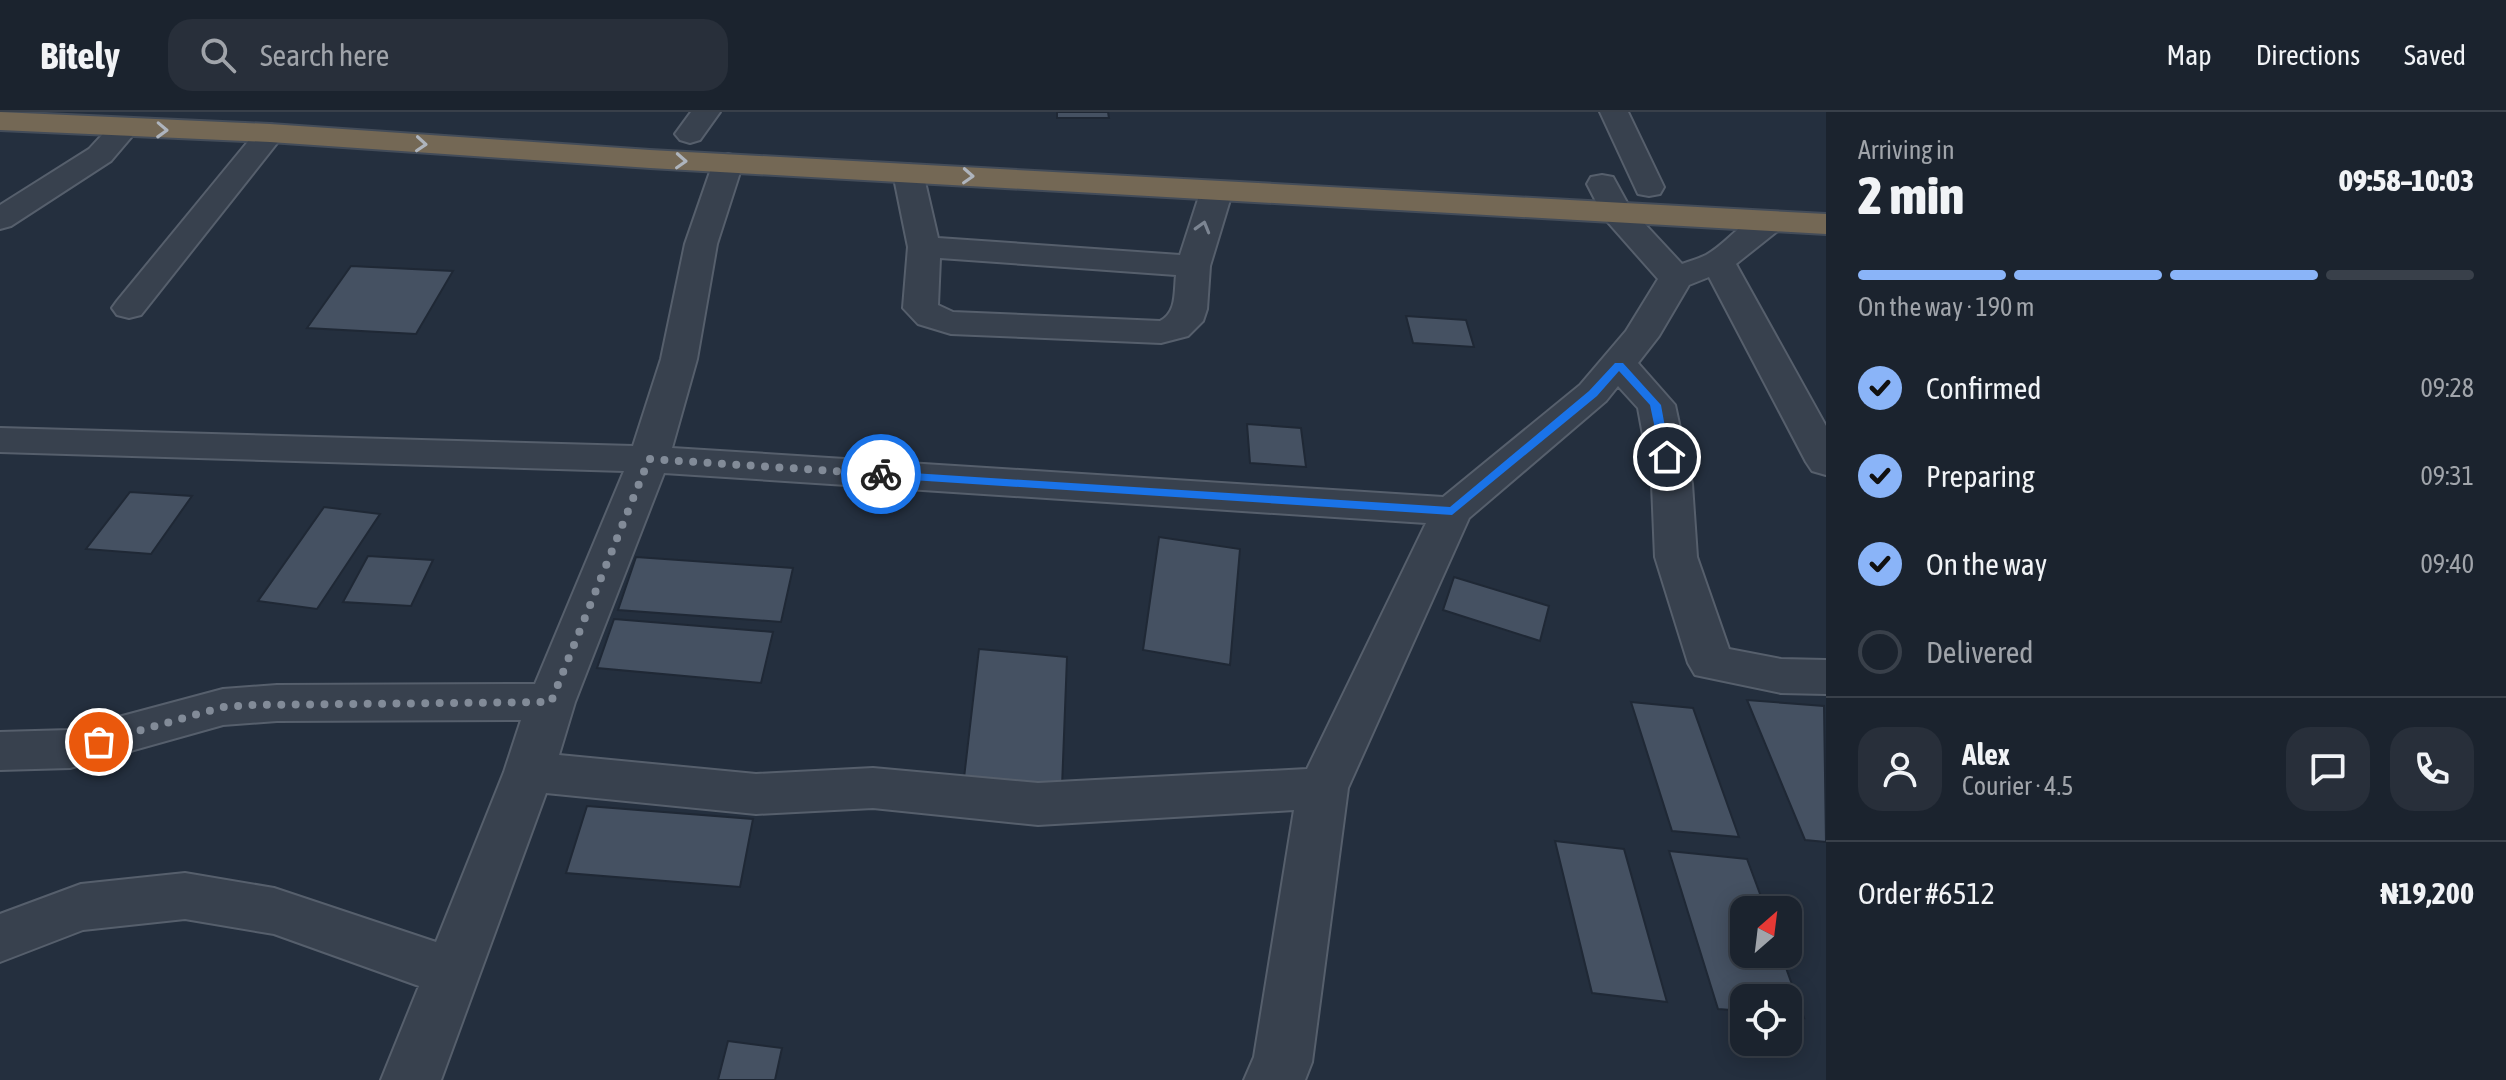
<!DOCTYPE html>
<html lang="en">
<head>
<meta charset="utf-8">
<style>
  :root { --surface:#1b232e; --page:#282f3a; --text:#f1f3f6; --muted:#a0a4aa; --line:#39404a; --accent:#8ab4f8 }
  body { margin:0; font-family:"Asap Condensed",sans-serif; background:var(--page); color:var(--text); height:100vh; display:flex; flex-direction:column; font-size:30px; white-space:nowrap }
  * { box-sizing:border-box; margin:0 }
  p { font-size:26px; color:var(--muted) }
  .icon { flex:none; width:44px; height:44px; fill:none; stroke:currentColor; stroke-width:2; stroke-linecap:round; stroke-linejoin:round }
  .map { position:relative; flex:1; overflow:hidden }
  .side { display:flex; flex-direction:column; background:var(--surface); width:680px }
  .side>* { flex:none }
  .needle { width:52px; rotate:28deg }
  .tools { position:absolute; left:1730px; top:784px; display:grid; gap:16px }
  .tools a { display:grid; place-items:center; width:72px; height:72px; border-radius:16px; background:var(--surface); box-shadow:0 4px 20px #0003,0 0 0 2px var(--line); font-size:40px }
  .pin { position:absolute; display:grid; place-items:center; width:68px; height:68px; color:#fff; margin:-34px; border:4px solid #fff; border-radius:50%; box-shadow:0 2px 8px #0007 }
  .courier { position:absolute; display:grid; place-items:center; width:80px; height:80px; margin:-40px; border:6px solid #1a73e8; border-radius:50%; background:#fff; color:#222; box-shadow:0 2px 10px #0007 }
  .overview em { font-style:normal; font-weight:800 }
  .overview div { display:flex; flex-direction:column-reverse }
  .overview { display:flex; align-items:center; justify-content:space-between; height:136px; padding:0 32px }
  h1 { font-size:52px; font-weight:800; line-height:60px }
  .bar { display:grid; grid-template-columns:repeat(4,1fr); gap:12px 8px; align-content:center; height:96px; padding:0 32px }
  .bar i { height:10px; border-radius:6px; background:var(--line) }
  .bar .selected { background:var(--accent) }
  .bar p { grid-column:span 4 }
  .line { display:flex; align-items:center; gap:20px; padding:0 32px; border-top:2px solid var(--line) }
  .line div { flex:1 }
  .round { display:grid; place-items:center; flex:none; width:84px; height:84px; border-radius:24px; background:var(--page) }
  ol { padding:0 32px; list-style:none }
  li { display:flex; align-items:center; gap:24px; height:88px }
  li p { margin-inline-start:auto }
  li .icon { padding:8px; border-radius:50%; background:var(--accent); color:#111; stroke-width:4 }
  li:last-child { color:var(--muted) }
  li i { width:44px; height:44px; border:4px solid var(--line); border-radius:50% }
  header { display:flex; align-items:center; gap:48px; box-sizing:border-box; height:112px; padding:0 40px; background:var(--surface); border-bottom:2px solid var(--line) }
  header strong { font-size:38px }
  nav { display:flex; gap:44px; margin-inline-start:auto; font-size:28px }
  .search { width:560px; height:72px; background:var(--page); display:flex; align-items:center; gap:20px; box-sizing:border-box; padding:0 28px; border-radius:24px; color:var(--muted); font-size:30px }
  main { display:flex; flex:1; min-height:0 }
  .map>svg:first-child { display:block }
  .building { fill:#455162; stroke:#1f2835; stroke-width:2 }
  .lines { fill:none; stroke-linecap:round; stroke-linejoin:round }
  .minor-casing { stroke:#565f6c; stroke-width:4 }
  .highway-casing { stroke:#434c59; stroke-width:4 }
  .minor { fill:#38414e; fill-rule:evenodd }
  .highway { fill:#746855; fill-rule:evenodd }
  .oneway { stroke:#aeb4bd }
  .oneway2 { stroke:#7c8592 }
  .route { fill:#1a73e8 }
  .done { stroke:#828b98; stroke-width:8; stroke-dasharray:0 14.4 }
</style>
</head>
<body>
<header>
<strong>Bitely</strong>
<div class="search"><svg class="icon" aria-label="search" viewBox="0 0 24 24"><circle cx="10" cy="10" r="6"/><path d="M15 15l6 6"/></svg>Search here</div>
<nav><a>Map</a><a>Directions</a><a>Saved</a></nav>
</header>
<main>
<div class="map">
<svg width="1826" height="968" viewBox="0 0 1826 968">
  <rect width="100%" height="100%" fill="#242f3e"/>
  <g class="building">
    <polygon points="1057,0 1108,0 1109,6 1057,6"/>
    <polygon points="351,154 453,159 416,222 307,216"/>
    <polygon points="1406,204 1466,208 1474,235 1413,231"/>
    <polygon points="1247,312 1301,316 1306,355 1250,351"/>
    <polygon points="130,380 192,384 151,442 86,437"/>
    <polygon points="324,395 380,402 317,497 258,489"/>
    <polygon points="1159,425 1240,437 1230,553 1143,538"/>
    <polygon points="368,444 433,448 411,494 343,490"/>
    <polygon points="636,445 793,456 781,510 618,498"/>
    <polygon points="1454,465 1549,494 1540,529 1443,498"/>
    <polygon points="614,507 773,520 761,571 597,556"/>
    <polygon points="979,537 1067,545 1062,675 964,666"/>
    <polygon points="1747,588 1824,594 1826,730 1805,728"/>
    <polygon points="1631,590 1693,596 1739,725 1672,719"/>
    <polygon points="587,694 753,707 740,775 566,761"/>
    <polygon points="1555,729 1624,737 1667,890 1592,881"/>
    <polygon points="1669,739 1747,747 1766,798 1744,798 1744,842 1781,842 1804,906 1788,904 1788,886 1744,886 1744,899 1718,897"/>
    <polygon points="728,929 782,936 775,968 718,968"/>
  </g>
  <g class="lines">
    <g class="minor-casing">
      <g id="minor">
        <polygon points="691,0 720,0 700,28 690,31 680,28 675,22"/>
        <polygon points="1600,0 1628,0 1664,75 1660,82 1649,84 1638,82"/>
        <polygon points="124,7 134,10 139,16 111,49 11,114 0,117 0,93 89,37 114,10"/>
        <polygon points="270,12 280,15 285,21 141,203 129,206 117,203 112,196 117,189 260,15"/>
        <path d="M728,42L739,45L743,51L717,132L697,247L672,336L1443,385L1580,273L1626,219L1658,167L1605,107L1587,72L1591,65L1602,63L1613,65L1630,96L1682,152C1689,149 1698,147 1706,143C1731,130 1749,95 1780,103L1785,110L1780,117L1736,152L1826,314V363L1812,359L1806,350L1709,165L1689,173L1659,224L1638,251L1675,293L1692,372L1697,445L1729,537L1781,547L1826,548V582L1781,581L1695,563L1688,551L1655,445L1652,372L1638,296L1618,274L1606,289L1469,406L1348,676L1312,950L1305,968H1244L1254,945L1294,698L1038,713L873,696L756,702L546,681L441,968H381L419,874L274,822L185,807L83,818L0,850V802L81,772L185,761L274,776L436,830L504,660L521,608L277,609L223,613L70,656L0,658V620L70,618L223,577L277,573L535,572L624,359L0,340V316L633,334L661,247L685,132L713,51L717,45ZM664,361L1426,411L1307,657L1038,671L873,656L756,662L559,643L575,590Z"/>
        <path d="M908,52L919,55L923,61L938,126L1180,143L1201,78L1206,71L1217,69L1228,71L1233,78L1210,154L1207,197L1203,209L1188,224L1161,231L951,222L918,212L903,196L908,135L893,61L897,55ZM940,146L1176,163C1174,181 1177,200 1160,209L953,200L938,193Z"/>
      </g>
    </g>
    <g class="highway-casing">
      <polygon id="highway" points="0,0 270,12 650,38 1826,102 1826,122 650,56 270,30 0,18"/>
    </g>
    <use href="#minor" class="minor"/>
    <use href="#highway" class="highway"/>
  </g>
  <defs><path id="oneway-chevron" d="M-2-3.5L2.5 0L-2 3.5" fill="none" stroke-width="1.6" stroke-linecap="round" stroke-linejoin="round" transform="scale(2)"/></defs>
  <g class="oneway">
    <use href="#oneway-chevron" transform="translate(162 18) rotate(2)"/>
    <use href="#oneway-chevron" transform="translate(421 32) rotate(4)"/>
    <use href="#oneway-chevron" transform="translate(681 49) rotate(3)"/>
    <use href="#oneway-chevron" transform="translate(968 64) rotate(3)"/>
  </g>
  <use class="oneway2" href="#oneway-chevron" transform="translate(1203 115) rotate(-74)"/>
  <polygon class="route" points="1615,251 1623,251 1661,293 1671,348 1661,345 1650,293 1619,259 1597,284 1452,403 881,366 875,362 881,359 1450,395 1589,279"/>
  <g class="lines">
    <polyline class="done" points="99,630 223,595 250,593 551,590 649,347 881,362"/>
  </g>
</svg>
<div class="tools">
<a><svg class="needle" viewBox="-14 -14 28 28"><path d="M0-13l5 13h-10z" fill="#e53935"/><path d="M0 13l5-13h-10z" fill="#a0a4aa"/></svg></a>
<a><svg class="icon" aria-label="locate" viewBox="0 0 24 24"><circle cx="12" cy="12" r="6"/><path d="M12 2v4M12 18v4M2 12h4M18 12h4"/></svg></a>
</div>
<div class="pin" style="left:99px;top:630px;background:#ea580c"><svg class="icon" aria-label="bag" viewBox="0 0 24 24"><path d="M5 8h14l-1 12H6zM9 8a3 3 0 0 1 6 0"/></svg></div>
<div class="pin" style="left:1667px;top:345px;background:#1f2937"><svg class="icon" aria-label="home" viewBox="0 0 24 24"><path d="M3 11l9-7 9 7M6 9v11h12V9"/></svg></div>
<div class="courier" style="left:881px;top:362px"><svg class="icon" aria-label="bike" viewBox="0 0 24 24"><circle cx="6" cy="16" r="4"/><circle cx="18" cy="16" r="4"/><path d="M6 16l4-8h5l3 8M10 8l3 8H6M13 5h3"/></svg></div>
</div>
<section class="side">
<div class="overview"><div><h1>2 min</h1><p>Arriving in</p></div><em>09:58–10:03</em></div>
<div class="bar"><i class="selected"></i><i class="selected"></i><i class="selected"></i><i></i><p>On the way · 190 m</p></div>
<ol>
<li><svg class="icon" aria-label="check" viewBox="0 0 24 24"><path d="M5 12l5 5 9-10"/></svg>Confirmed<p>09:28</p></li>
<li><svg class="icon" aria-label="check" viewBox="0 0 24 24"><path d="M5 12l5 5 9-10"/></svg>Preparing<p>09:31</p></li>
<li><svg class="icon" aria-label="check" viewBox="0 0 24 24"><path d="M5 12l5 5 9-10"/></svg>On the way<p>09:40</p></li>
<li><i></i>Delivered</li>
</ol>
<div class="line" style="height:144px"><a class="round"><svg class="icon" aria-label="person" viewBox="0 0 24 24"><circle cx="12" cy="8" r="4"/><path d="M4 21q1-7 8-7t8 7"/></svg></a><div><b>Alex</b><p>Courier · 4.5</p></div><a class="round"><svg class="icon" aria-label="chat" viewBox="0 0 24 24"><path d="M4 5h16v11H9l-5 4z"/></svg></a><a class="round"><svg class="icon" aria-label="phone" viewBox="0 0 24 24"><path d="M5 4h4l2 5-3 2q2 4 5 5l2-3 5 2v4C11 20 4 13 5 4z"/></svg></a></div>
<div class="line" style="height:104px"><div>Order #6512</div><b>₦19,200</b></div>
</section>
</main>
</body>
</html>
